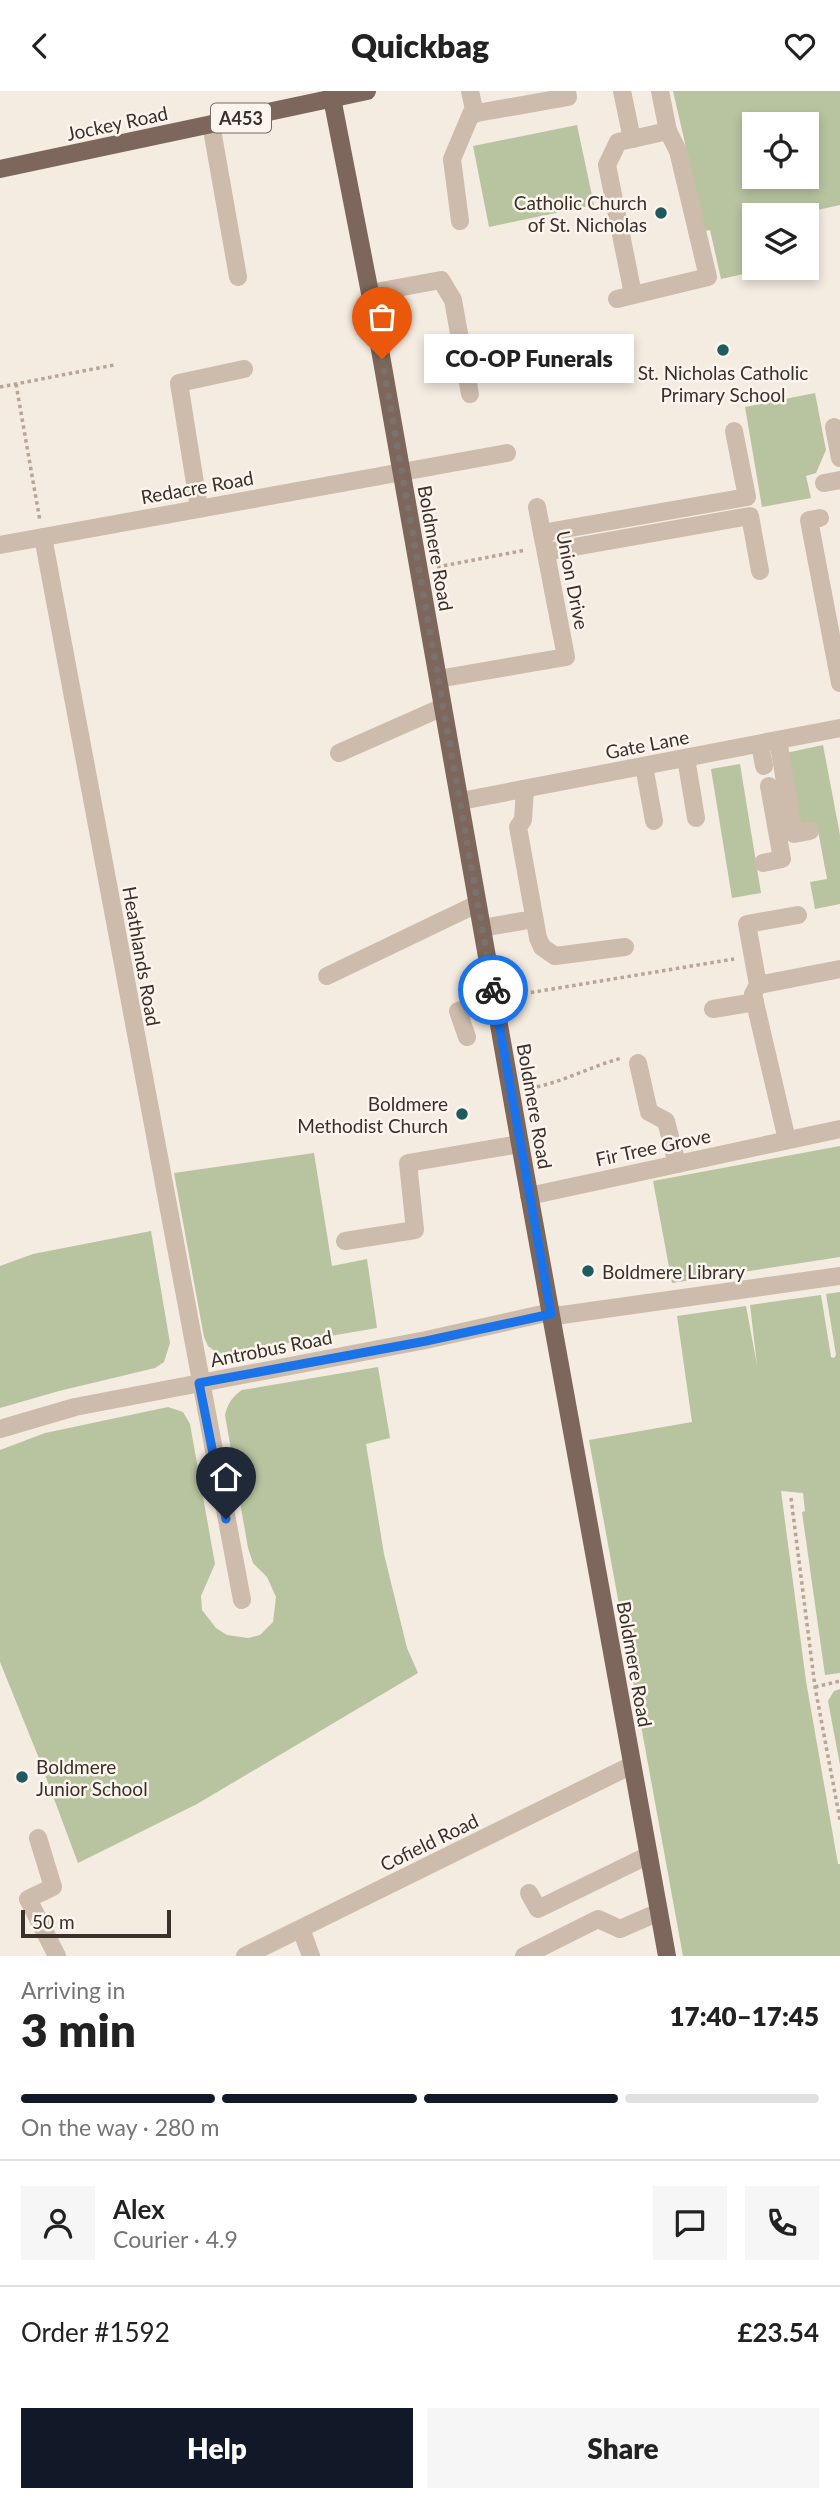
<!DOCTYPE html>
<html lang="en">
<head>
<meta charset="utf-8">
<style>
  :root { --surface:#fff; --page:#f6f6f6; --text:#222; --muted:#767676; --line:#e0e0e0; --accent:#111827 }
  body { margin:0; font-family:Lato,sans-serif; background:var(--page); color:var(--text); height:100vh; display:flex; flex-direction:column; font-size:26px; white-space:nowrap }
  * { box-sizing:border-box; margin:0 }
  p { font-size:23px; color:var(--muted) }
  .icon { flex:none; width:38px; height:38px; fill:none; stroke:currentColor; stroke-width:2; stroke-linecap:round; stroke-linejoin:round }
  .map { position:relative; height:1865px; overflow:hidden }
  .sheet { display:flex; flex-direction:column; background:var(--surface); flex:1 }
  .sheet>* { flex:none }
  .tools { position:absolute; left:742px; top:21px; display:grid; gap:14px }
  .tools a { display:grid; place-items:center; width:77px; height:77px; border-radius:0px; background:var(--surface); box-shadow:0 4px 10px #0003; font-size:35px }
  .scale { position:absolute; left:21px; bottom:18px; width:150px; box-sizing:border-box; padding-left:7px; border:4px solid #3b302b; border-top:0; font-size:19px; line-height:24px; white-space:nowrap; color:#3b302b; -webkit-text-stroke:5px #fbf5ee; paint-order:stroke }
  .pin { position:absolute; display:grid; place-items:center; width:60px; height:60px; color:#fff; margin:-72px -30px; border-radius:50% 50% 50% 0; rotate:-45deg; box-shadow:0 0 7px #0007 }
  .pin .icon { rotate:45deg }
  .courier { position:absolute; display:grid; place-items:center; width:70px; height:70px; margin:-35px; border:5px solid #1a73e8; border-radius:50%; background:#fff; color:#222; box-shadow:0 2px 9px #0007 }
  .bubble { position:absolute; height:49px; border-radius:0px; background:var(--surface); box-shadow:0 4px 10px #0003; font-size:23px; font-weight:800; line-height:49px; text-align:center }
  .summary em { font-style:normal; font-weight:800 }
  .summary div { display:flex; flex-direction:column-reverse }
  .summary { display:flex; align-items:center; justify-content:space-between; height:119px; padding:0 21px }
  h1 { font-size:46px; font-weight:800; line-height:52px }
  .bar { display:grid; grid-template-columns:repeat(4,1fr); gap:10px 7px; align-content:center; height:84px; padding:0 21px }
  .bar i { height:9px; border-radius:5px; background:var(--line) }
  .bar .active { background:var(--accent) }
  .bar p { grid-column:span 4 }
  .line { display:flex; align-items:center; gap:18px; padding:0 21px; border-top:2px solid var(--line) }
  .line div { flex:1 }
  .round { display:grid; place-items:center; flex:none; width:74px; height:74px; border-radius:0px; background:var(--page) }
  .action { display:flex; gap:14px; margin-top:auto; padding:14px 21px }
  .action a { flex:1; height:80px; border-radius:0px; background:var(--accent); color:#fff; font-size:28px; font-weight:800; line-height:80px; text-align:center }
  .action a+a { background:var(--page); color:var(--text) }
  header { display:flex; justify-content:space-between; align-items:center; height:91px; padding:0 21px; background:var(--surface); font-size:32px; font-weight:800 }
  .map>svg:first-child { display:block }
  .green { fill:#b8c4a0; fill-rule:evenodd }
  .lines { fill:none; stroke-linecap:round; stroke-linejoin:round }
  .path { stroke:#b9a596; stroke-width:3.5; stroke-dasharray:3.5 3.5; stroke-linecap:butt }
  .minor { stroke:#cdbbac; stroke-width:18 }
  .major { stroke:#7d675c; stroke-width:18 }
  .done { stroke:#7c716b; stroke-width:7; stroke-dasharray:0 12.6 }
  .route { stroke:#1a73e8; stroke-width:9 }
  .poi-dot { fill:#1f5a5e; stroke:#fbf5ee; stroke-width:2.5 }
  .labels { text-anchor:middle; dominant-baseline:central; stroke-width:5; stroke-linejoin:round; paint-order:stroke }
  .shield { fill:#fbf5ee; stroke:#756b66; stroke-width:2 }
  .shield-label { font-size:18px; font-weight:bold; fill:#3b302b }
  .street-label { font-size:19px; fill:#3b302b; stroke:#fbf5ee }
  .poi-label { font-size:19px; fill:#3b302b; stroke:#fbf5ee; text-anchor:end }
</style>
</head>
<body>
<header><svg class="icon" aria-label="back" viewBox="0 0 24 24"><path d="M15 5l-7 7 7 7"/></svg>Quickbag<svg class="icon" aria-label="heart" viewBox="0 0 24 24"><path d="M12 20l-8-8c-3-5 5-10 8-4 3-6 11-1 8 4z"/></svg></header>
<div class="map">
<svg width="840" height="1865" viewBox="0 0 840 1865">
  <rect width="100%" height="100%" fill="#f4ebe1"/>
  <g class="green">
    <path d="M673,0H840V114L795,124H754V177H771L721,188L710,139L705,140ZM754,33H807V86H754Z"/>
    <polygon points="577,34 594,114 489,136 473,55"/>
    <polygon points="815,302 826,359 816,382 806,385 811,407 762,416 745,316"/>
    <polygon points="823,654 840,744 840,813 815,818 810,791 827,788 817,734 798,737 786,662"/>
    <polygon points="740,673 761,802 732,807 711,678"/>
    <polygon points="840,1055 840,1166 672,1192 653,1090"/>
    <polygon points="314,1062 332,1175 367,1168 377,1237 224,1263 216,1261 208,1255 204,1246 174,1082"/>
    <polygon points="151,1140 170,1252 164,1271 155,1277 59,1300 0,1317 0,1175 33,1163"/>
    <polygon points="840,1201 840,1582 825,1584 802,1421 805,1420 803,1402 781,1400 806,1590 838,1773 840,1773 840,1865 683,1865 589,1349 692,1331 677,1225 746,1215 757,1274 750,1214 821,1204 831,1266 834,1267 836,1264 826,1203"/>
    <path d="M378,1276L390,1347L366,1353L384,1463L407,1557L418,1582L197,1713L78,1772L38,1665L0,1571V1359L45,1342L168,1316L183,1321L190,1333L215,1473L201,1505L202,1519L216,1537L227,1544L248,1547L260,1544L273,1531L276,1506L267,1486L253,1472L248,1457L225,1324C228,1312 232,1306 242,1299Z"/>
    <polygon points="840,1598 840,1674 828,1610 834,1600"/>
  </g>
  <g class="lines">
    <g class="path">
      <polyline points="16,293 40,430"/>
      <polyline points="0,296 114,274"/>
      <polyline points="437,476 526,459"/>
      <polyline points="510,905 734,868"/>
      <path d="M530,997C562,992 591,975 622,967"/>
      <polyline points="791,1407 815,1596 840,1729"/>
      <polyline points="815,1596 840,1590"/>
    </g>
    <g class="minor">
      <polyline points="470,0 475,23"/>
      <polyline points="622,0 632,48 668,40 660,0"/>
      <polyline points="211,33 238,186"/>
      <polyline points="632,48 618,51 607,74 633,203"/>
      <polyline points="460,130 452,68 471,23 568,6 567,0"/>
      <polyline points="370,202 441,189 453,209 470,303"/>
      <polyline points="617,208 708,186 678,60 668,40"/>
      <polyline points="834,336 840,367"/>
      <polyline points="824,392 840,389"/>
      <polyline points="199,417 179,292 244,278"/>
      <polyline points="820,427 809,429 840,592"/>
      <polyline points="542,442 747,406 734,340"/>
      <polyline points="43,446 242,1509"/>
      <polyline points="0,454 507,362"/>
      <polyline points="546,461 750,425 760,480"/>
      <polyline points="438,588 566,566 537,416"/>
      <polyline points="778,649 794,743 810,740"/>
      <polyline points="760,653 764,675"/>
      <polyline points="339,662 443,616"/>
      <polyline points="686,667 696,727"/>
      <polyline points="644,675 654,730"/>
      <polyline points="525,698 523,729 518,736 538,847 542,856 555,865 625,856"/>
      <polyline points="461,710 840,637"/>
      <polyline points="763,772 782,768 769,695"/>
      <polyline points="482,837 534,828"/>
      <polyline points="327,885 477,813"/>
      <polyline points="758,894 747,833 798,824"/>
      <polyline points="713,918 755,911"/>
      <polyline points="467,946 458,920 495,908"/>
      <polyline points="638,972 649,1021 666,1030 677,1073"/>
      <polyline points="787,1049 753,903 758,894 840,878"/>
      <polyline points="529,1105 840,1038"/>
      <polyline points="345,1150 415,1139 408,1072 520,1053"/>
      <polyline points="0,1338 75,1316 426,1249 542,1223 562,1224 840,1185"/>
      <polyline points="38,1747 53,1796 28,1808 57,1865"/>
      <polyline points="529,1802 538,1818 649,1764"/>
      <polyline points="301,1838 311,1865"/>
      <polyline points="245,1865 632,1674"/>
      <polyline points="524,1865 598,1828 620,1838 659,1821"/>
    </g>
    <g class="major">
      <polyline points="332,7 370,202 520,1053 667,1865"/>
      <polyline points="0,78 367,0"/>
    </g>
  </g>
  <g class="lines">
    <polyline class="done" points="382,268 493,899"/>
    <polyline class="route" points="226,1428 199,1292 426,1250 551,1223 493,899"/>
  </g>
  <g class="poi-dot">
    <circle cx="661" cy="122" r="7"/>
    <circle cx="723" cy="259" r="7"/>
    <circle cx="462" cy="1023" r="7"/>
    <circle cx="588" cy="1180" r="7"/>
    <circle cx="22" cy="1686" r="7"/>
  </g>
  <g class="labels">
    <rect class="shield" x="211" y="12.5" width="60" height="29" rx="5"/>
    <g class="shield-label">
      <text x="241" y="27">A453</text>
    </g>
    <g class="street-label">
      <text transform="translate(117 32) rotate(-12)">Jockey Road</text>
      <text transform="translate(197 396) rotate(-10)">Redacre Road</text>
      <text transform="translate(436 457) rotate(80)">Boldmere Road</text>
      <text transform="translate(573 489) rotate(79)">Union Drive</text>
      <text transform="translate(647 653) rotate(-11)">Gate Lane</text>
      <text transform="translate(142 865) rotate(80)">Heathlands Road</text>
      <text transform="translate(535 1015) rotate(80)">Boldmere Road</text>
      <text transform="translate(653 1056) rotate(-12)">Fir Tree Grove</text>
      <text transform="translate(271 1257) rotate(-11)">Antrobus Road</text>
      <text transform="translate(635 1573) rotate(80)">Boldmere Road</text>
      <text transform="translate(429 1751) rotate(-26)">Cofield Road</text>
    </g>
    <g class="poi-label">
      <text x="647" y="111">Catholic Church<tspan x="647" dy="22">of St. Nicholas</tspan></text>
      <text x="723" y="281" text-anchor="middle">St. Nicholas Catholic<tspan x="723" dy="22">Primary School</tspan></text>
      <text x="448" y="1012">Boldmere<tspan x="448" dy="22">Methodist Church</tspan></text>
      <text x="602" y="1180" text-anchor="start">Boldmere Library</text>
      <text x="36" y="1675" text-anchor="start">Boldmere<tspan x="36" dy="22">Junior School</tspan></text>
    </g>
  </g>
</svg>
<div class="tools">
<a><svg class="icon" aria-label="locate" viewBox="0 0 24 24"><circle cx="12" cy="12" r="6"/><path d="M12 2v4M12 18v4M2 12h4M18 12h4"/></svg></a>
<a><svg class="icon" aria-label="layers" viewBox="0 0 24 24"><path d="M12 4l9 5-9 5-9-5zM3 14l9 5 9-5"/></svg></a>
</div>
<div class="scale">50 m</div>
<div class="pin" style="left:382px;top:268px;background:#ea580c"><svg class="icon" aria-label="bag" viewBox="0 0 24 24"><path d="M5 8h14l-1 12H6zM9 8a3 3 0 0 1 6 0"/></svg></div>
<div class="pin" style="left:226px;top:1428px;background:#1f2937"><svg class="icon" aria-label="home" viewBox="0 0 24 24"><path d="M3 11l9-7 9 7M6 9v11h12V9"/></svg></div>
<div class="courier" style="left:493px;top:899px"><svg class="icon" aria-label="bike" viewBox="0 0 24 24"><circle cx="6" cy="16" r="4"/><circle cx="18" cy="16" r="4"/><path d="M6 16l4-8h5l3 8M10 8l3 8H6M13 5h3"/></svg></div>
<div class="bubble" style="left:424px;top:243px;width:210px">CO-OP Funerals</div>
</div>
<section class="sheet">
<div class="summary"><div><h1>3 min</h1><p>Arriving in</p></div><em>17:40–17:45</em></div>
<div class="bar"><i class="active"></i><i class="active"></i><i class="active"></i><i></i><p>On the way · 280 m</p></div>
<div class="line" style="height:126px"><a class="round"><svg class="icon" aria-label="person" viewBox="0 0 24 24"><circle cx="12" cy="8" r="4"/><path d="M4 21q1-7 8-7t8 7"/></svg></a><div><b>Alex</b><p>Courier · 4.9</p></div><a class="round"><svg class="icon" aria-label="chat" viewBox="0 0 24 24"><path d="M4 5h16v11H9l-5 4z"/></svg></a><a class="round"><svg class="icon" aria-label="phone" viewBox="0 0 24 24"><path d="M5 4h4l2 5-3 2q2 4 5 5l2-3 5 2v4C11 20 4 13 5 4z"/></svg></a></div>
<div class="line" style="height:91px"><div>Order #1592</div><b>£23.54</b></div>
<div class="action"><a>Help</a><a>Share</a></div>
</section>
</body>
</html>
